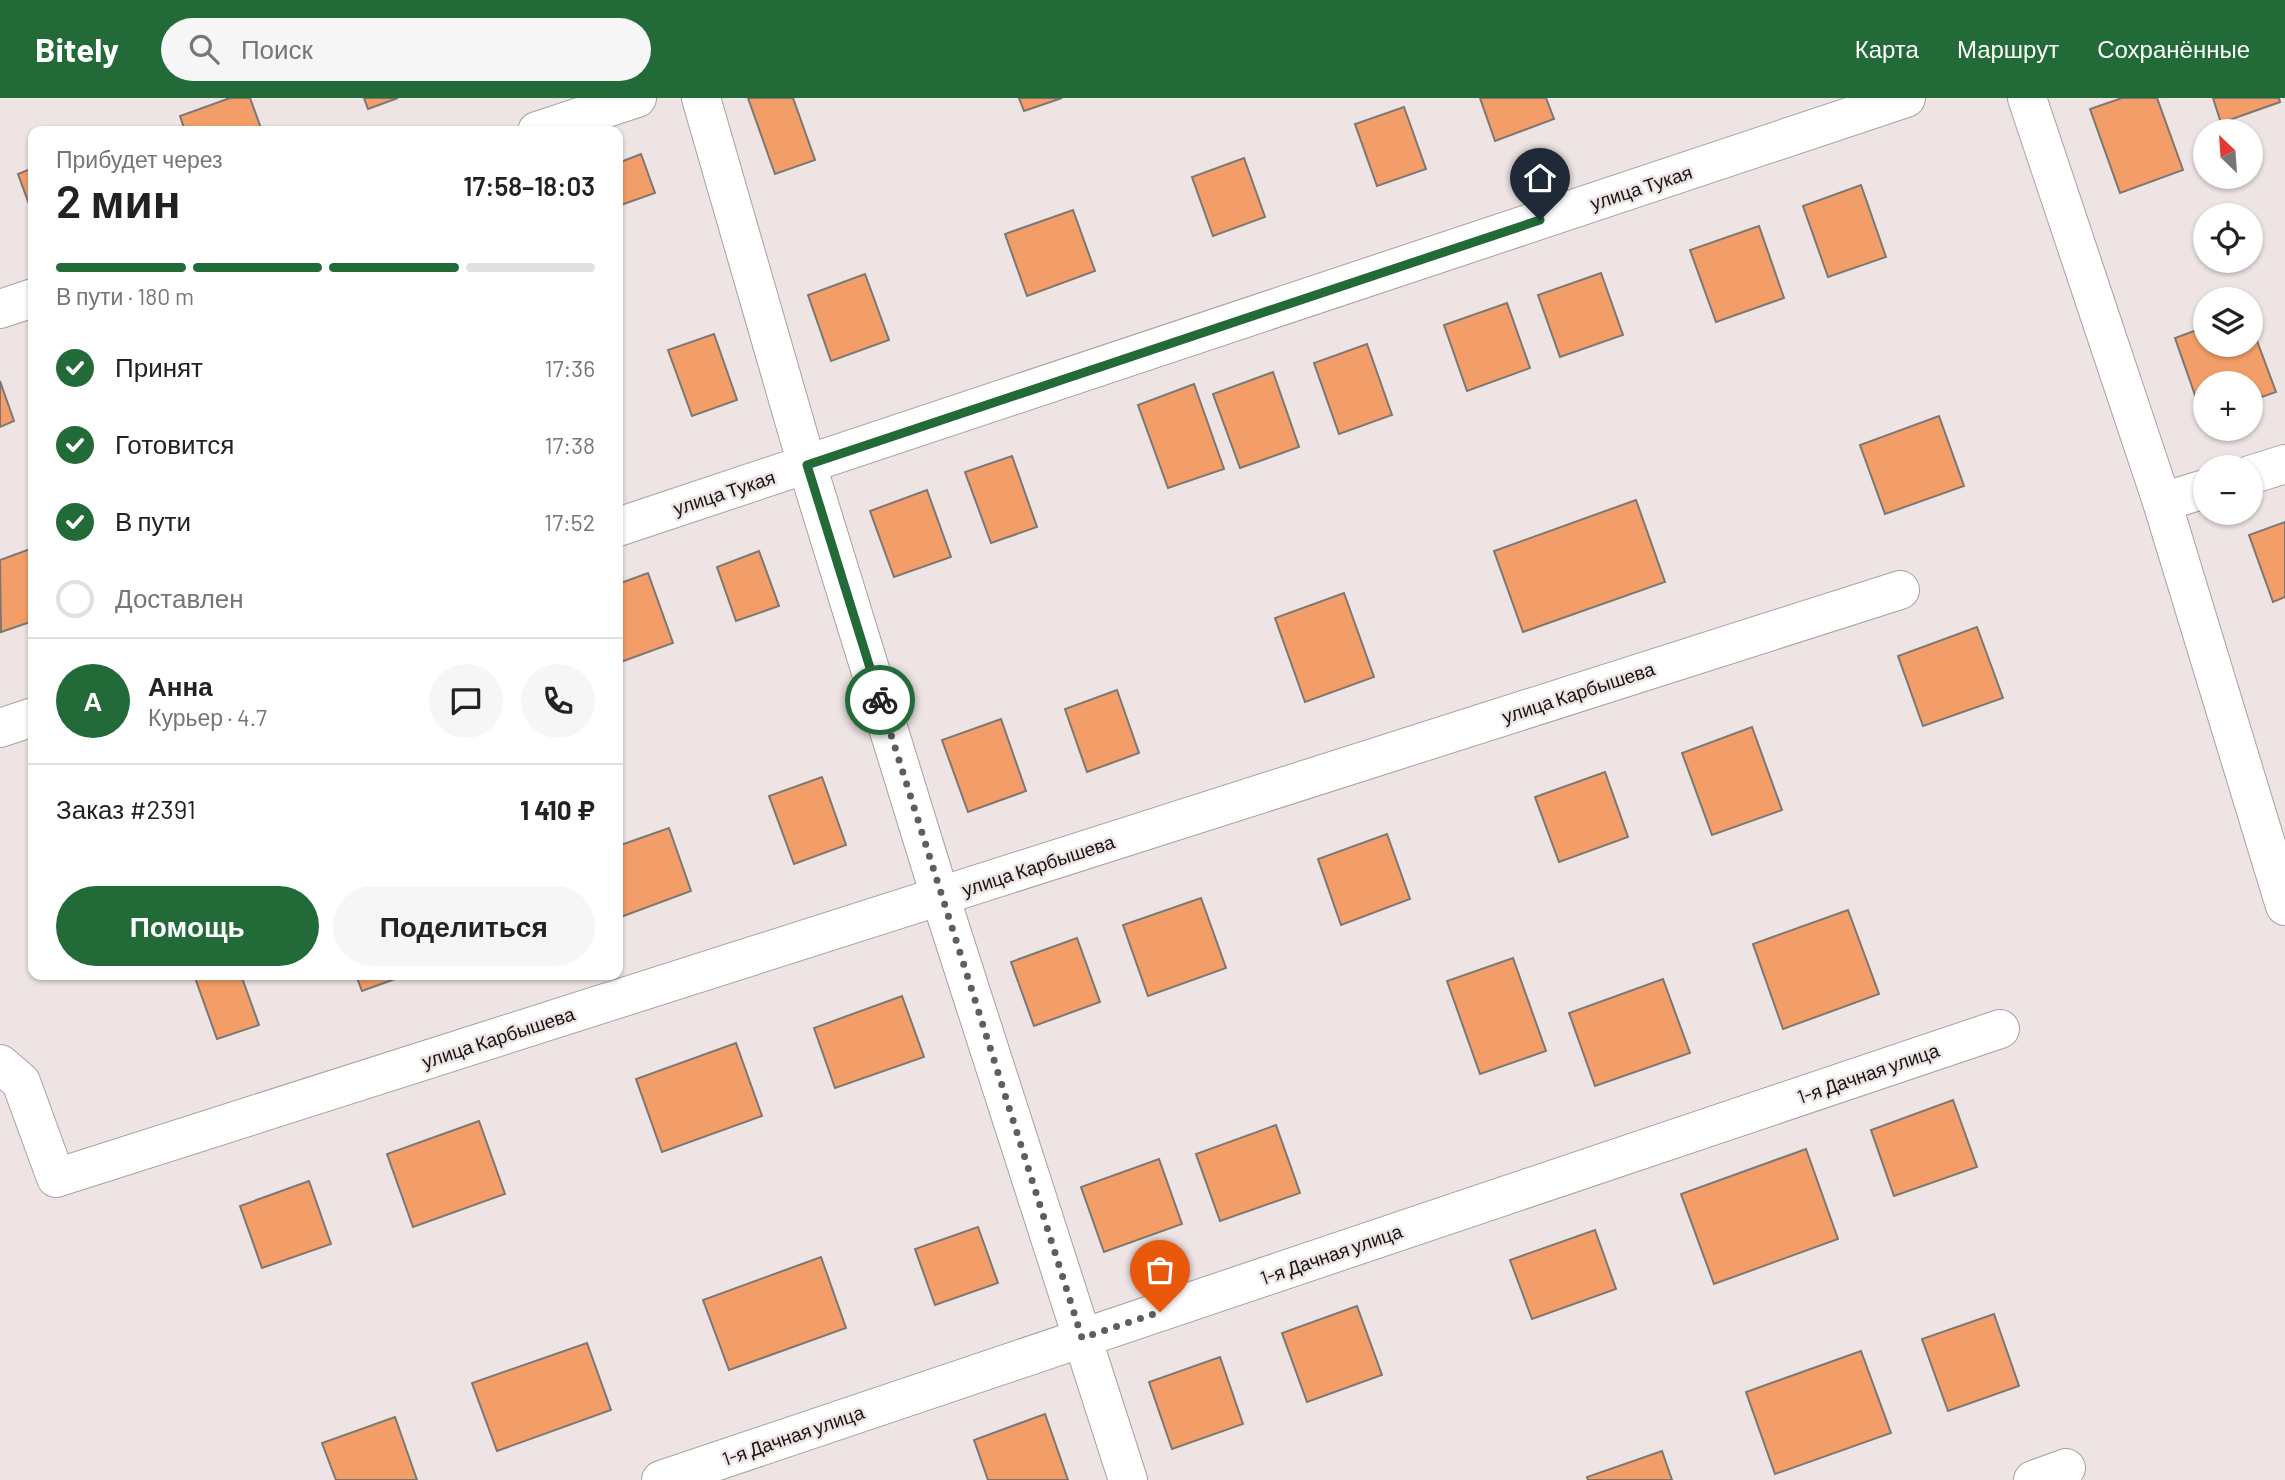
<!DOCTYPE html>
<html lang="ru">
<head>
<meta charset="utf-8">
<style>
  :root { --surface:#fff; --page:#f6f6f6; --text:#222; --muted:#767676; --line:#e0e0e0; --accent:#226a37 }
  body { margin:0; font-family:Barlow,sans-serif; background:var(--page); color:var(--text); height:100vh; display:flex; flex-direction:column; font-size:26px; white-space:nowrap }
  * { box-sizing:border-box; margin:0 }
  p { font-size:23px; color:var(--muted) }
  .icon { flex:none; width:38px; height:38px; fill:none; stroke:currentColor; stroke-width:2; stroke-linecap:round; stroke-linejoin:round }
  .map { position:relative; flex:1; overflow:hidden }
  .sheet { position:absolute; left:28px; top:28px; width:595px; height:854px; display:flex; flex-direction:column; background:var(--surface); border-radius:14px; box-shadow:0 2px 5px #0004 }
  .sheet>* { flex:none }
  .needle { width:46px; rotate:335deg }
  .controls { position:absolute; left:2193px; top:21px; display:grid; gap:14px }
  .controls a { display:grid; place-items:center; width:70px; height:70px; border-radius:50%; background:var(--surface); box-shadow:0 2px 5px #0004; font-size:35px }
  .pin { position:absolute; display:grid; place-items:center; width:60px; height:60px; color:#fff; margin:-72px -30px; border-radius:50% 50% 50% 0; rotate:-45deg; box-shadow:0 0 7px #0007 }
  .pin .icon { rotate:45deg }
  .courier { position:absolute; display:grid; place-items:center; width:70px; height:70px; margin:-35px; border:5px solid #226a37; border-radius:50%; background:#fff; color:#222; box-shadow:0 2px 9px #0007 }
  .overview em { font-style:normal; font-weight:600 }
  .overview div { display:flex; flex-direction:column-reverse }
  .overview { display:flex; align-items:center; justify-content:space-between; height:119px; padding:0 28px }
  h1 { font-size:46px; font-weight:600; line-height:52px }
  .bar { display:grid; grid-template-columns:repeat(4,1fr); gap:10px 7px; align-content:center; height:84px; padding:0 28px }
  .bar i { height:9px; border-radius:5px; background:var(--line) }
  .bar .active { background:var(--accent) }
  .bar p { grid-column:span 4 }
  .line { display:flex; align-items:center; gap:18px; padding:0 28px; border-top:2px solid var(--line) }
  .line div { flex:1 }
  .round { display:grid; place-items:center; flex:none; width:74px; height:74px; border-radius:37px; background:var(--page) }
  ol { padding:0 28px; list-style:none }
  li { display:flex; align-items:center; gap:21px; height:77px }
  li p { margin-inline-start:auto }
  li .icon { padding:7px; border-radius:50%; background:var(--accent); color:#fff; stroke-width:4 }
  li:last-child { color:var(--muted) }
  li i { width:38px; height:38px; border:4px solid var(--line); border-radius:50% }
  .primary-button { display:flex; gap:14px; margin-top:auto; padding:14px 28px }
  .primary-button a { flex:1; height:80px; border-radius:42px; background:var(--accent); color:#fff; font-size:28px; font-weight:600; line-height:80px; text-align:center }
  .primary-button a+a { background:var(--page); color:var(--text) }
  header { display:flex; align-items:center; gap:42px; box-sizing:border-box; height:98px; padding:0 35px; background:var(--accent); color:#fff }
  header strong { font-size:33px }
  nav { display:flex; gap:38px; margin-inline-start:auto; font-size:24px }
  .search { width:490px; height:63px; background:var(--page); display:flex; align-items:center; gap:18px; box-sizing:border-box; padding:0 24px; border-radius:38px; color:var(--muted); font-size:26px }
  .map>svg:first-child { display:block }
  .building { fill:#f39e68; stroke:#7d7773; stroke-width:2 }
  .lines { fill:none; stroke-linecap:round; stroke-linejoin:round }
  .minor-casing { stroke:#a9a1a0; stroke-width:40 }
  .minor { stroke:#fff; stroke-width:38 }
  .done { stroke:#625d5c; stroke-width:7; stroke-dasharray:0 12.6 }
  .route { stroke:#226a37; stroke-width:9 }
  .labels { text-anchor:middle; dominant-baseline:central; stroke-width:5; stroke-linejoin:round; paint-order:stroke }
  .street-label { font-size:19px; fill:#171414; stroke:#ede4e3 }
</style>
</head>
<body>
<header>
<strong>Bitely</strong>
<div class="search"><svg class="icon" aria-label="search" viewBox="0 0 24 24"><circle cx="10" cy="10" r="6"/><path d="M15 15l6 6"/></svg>Поиск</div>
<nav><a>Карта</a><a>Маршрут</a><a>Сохранённые</a></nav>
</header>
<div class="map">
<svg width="2285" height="1382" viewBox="0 0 2285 1382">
  <rect width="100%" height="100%" fill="#ede4e3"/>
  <g class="building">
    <polygon points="230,0 250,0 262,33 185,33 180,18"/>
    <polygon points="364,0 398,0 368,11"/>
    <polygon points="748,0 793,0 815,62 775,76"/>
    <polygon points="1019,0 1062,0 1024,13"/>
    <polygon points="1480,0 1546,0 1554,21 1495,43"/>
    <polygon points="2122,0 2157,0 2183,72 2120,95 2090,11"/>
    <polygon points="2213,0 2279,0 2280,4 2221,25"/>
    <polygon points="1404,9 1426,71 1377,88 1355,26"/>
    <polygon points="641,56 655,95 618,108 618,65"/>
    <polygon points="1244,60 1265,119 1213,138 1192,79"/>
    <polygon points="33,70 33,117 18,76"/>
    <polygon points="1861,87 1886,159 1828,179 1803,108"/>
    <polygon points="1073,112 1095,173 1027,198 1005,136"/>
    <polygon points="1759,128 1784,200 1716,224 1690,152"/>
    <polygon points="1601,175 1623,237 1560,259 1538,197"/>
    <polygon points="865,176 889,242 831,263 808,197"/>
    <polygon points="1507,205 1530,270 1467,293 1444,227"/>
    <polygon points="2250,224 2276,294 2250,303 2250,285 2205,285 2203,320 2175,240 2205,229 2205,247 2250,247"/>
    <polygon points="714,236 737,302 692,318 668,252"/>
    <polygon points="1367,246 1392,317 1339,336 1314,265"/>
    <polygon points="1273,274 1299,349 1240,370 1213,296"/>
    <polygon points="0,283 14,323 0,329"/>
    <polygon points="1194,286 1224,371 1168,390 1138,307"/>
    <polygon points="1939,318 1964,388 1885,416 1860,347"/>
    <polygon points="1012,358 1037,429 991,445 965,374"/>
    <polygon points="927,392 951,459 894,479 870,413"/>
    <polygon points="1636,402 1665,484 1523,534 1494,453"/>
    <polygon points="2285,424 2285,499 2273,504 2249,437"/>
    <polygon points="30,451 33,462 33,523 1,534 0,462"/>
    <polygon points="759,453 779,508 736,523 717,469"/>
    <polygon points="648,475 673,545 618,565 618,486"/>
    <polygon points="1344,495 1374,579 1305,604 1275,520"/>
    <polygon points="1977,529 2003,600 1923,628 1898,558"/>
    <polygon points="1117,592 1139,655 1087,674 1065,611"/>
    <polygon points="1001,621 1026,693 968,714 942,642"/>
    <polygon points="1752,629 1782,712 1712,737 1682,655"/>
    <polygon points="1605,674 1628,739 1559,764 1535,699"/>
    <polygon points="822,679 846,747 794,766 769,698"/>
    <polygon points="669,730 691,793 618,820 618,748"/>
    <polygon points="1387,736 1410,801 1341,827 1318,761"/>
    <polygon points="1201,800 1226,870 1148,898 1123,827"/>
    <polygon points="1848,812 1879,896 1783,931 1753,846"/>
    <polygon points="1077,840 1100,904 1034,928 1011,864"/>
    <polygon points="1513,860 1546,953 1480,976 1447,883"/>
    <polygon points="194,877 241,877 259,927 217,941"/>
    <polygon points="356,877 406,877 362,893"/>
    <polygon points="1663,881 1690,955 1595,988 1569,915"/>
    <polygon points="902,898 924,959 835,990 814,930"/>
    <polygon points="736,945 762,1018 662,1054 636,981"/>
    <polygon points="1953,1002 1977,1069 1894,1098 1871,1032"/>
    <polygon points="479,1023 505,1096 413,1129 387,1056"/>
    <polygon points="1276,1027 1300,1095 1220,1123 1196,1056"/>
    <polygon points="1806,1051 1838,1141 1714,1186 1681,1096"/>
    <polygon points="1159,1061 1182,1126 1104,1154 1081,1089"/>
    <polygon points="309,1083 331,1146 262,1170 240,1108"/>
    <polygon points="978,1129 998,1185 935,1207 915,1151"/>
    <polygon points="1595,1132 1616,1191 1532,1221 1510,1162"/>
    <polygon points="821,1159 846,1230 729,1272 703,1202"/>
    <polygon points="1357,1208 1382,1277 1307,1304 1282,1235"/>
    <polygon points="1994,1216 2019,1288 1948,1313 1922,1241"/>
    <polygon points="587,1245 611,1312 497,1353 472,1285"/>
    <polygon points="1861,1253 1891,1335 1775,1376 1746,1294"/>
    <polygon points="1220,1259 1243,1326 1172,1351 1149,1284"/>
    <polygon points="1045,1316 1068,1382 988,1382 974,1342"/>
    <polygon points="395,1319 417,1382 336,1382 322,1345"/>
    <polygon points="1662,1353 1672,1382 1588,1382 1587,1379"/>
  </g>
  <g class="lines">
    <g class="minor-casing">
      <g id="minor">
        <polyline points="701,0 807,367 940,798 1128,1382"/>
        <polyline points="2027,0 2162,404 2285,808"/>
        <polyline points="537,33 637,0"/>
        <polyline points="0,211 33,200"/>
        <polyline points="2250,377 2285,366"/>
        <polyline points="2162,404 2205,391"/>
        <polyline points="618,429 1906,0"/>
        <polyline points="0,630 33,619"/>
        <polyline points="0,966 21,984 56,1080 1900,492"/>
        <polyline points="661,1382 2000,931"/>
        <polyline points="2033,1382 2066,1370"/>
      </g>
    </g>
    <use href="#minor" class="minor"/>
  </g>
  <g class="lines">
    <polyline class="done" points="880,602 1082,1240 1160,1214"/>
    <polyline class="route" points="880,602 807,367 1540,122"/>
  </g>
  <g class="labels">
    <g class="street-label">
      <text transform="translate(1641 89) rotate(-18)">улица Тукая</text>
      <text transform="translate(724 394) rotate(-18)">улица Тукая</text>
      <text transform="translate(1578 594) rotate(-18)">улица Карбышева</text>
      <text transform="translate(1038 767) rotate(-18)">улица Карбышева</text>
      <text transform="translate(498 939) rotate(-18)">улица Карбышева</text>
      <text transform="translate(1868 975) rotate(-19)">1-я Дачная улица</text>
      <text transform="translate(1331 1156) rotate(-19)">1-я Дачная улица</text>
      <text transform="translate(793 1337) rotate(-19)">1-я Дачная улица</text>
    </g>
  </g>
</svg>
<div class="controls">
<a><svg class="needle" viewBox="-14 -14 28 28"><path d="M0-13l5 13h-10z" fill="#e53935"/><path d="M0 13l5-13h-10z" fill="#767676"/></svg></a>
<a><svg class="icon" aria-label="locate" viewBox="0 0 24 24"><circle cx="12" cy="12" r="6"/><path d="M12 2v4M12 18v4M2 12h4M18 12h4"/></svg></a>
<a><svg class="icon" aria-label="layers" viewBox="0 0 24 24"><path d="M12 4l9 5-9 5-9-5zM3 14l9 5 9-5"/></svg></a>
<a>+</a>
<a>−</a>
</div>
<div class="pin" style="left:1160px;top:1214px;background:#ea580c"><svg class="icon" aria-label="bag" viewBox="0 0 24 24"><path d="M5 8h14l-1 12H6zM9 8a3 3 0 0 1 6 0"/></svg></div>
<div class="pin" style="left:1540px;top:122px;background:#1f2937"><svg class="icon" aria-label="home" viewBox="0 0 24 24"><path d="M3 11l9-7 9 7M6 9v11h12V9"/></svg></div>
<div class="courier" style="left:880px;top:602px"><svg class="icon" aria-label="bike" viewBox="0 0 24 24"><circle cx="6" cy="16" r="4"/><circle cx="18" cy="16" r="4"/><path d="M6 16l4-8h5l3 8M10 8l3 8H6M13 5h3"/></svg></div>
<section class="sheet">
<div class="overview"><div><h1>2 мин</h1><p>Прибудет через</p></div><em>17:58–18:03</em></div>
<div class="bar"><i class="active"></i><i class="active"></i><i class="active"></i><i></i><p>В пути · 180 m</p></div>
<ol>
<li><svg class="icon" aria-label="check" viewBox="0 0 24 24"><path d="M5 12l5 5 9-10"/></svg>Принят<p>17:36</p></li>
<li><svg class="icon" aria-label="check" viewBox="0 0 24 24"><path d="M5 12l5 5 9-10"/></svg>Готовится<p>17:38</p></li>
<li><svg class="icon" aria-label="check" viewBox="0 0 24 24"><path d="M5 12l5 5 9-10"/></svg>В пути<p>17:52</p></li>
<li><i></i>Доставлен</li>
</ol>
<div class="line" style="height:126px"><b class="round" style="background:var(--accent);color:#fff">А</b><div><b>Анна</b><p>Курьер · 4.7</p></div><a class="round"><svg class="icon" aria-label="chat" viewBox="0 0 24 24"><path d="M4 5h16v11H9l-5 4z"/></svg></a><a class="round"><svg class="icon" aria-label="phone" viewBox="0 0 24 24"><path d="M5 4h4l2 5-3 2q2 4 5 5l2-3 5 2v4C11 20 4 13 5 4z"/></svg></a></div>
<div class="line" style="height:91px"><div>Заказ #2391</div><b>1 410 ₽</b></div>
<div class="primary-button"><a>Помощь</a><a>Поделиться</a></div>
</section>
</div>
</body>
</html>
